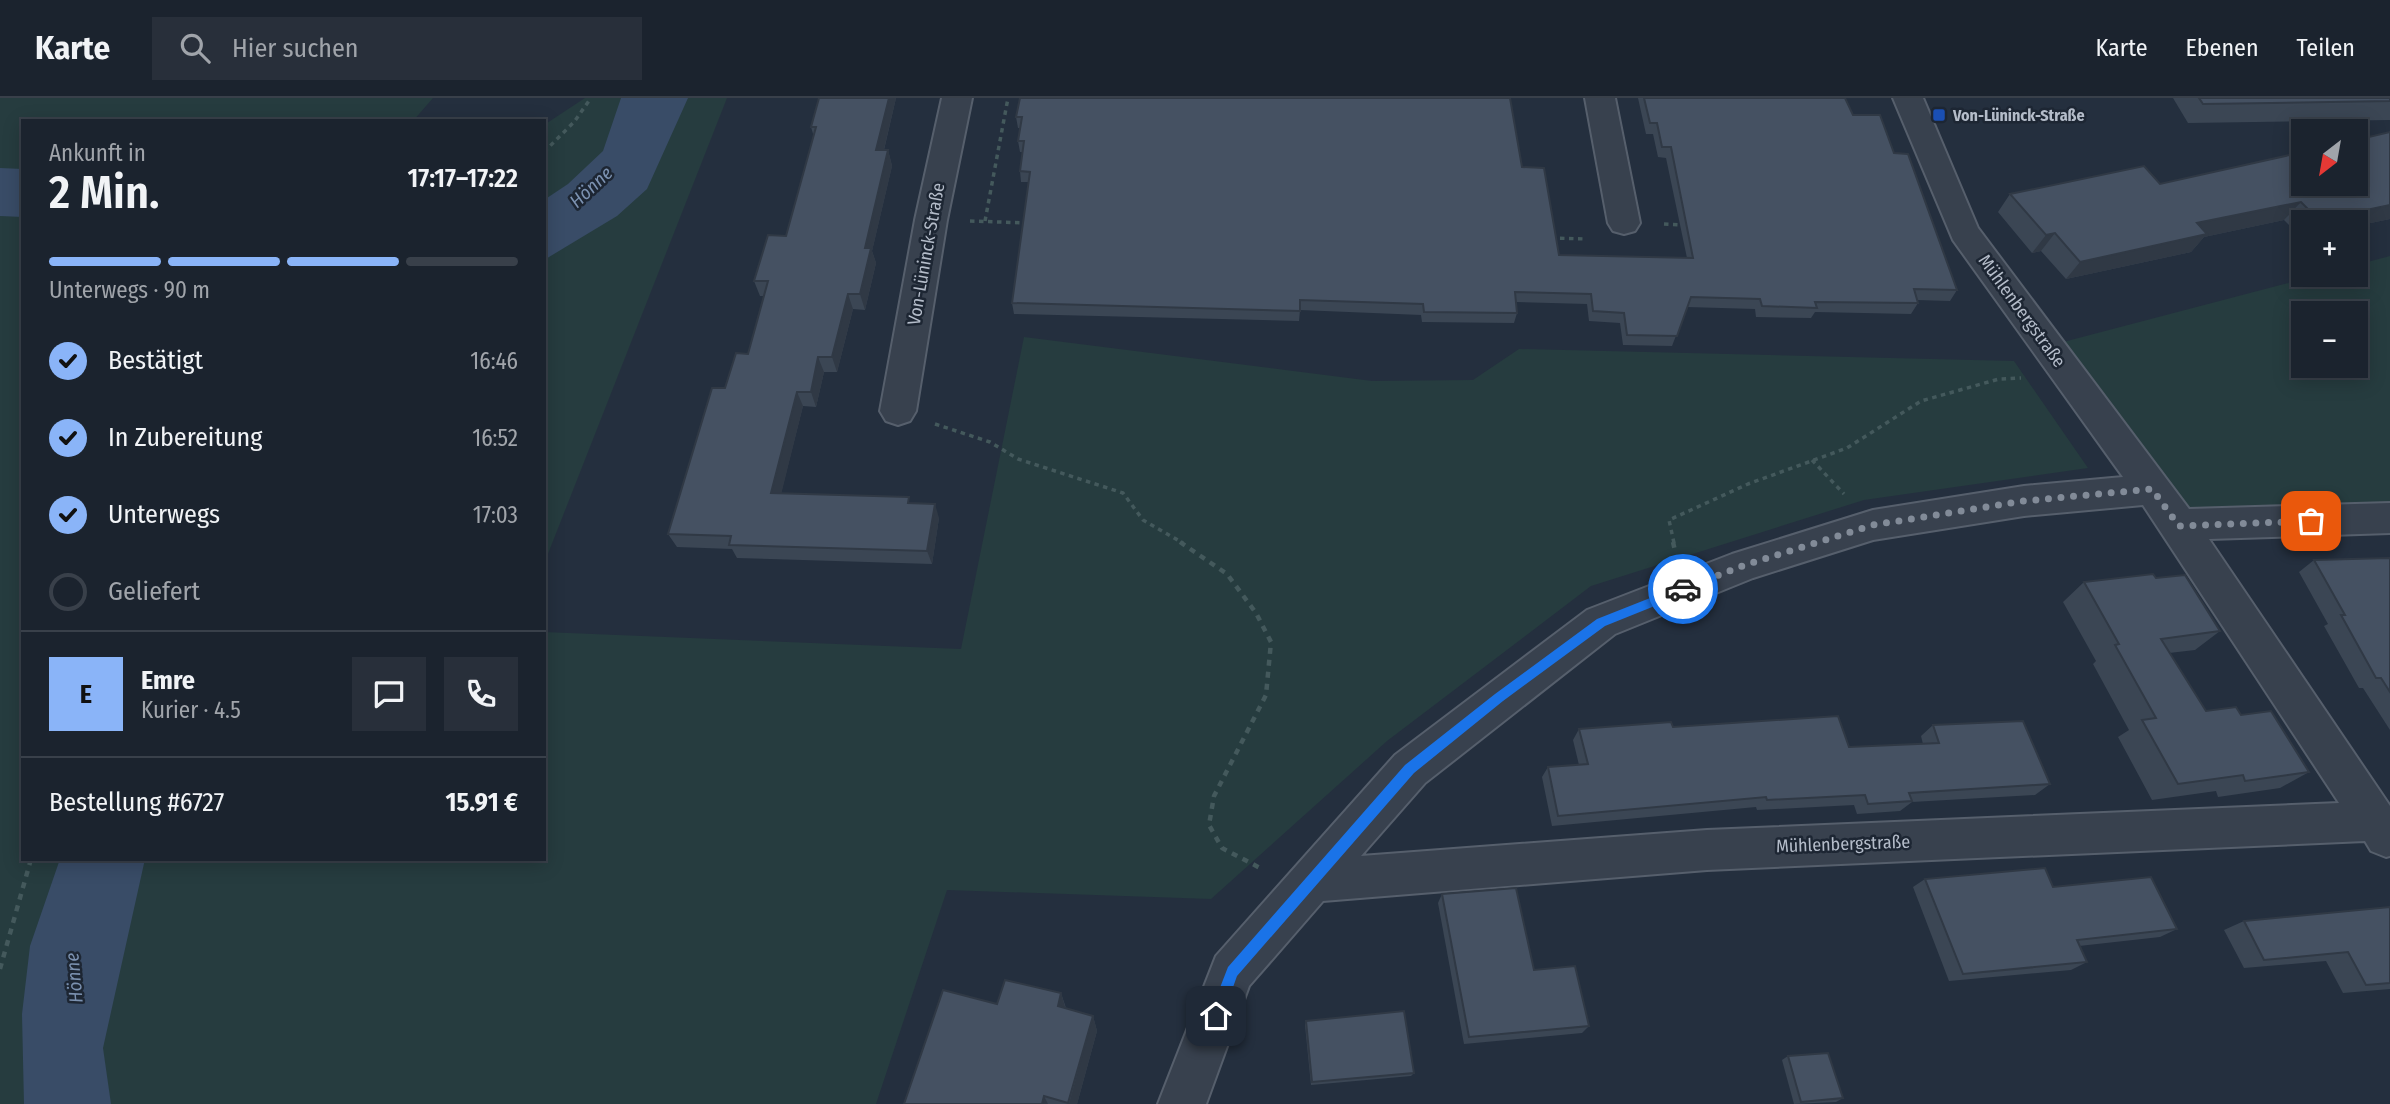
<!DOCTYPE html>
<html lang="de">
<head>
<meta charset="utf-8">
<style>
  :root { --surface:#1b232e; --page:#282f3a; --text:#f1f3f6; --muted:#a0a4aa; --line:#39404a; --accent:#8ab4f8 }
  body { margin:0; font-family:"Fira Sans Condensed",sans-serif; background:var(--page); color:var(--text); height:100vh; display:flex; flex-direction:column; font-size:26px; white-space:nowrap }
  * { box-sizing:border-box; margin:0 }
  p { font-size:23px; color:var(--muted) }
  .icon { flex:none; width:38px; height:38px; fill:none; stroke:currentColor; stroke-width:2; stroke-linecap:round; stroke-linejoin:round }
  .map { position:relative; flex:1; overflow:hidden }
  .details { position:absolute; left:21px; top:21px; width:525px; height:742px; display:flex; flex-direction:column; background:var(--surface); border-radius:0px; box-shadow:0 4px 18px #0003,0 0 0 2px var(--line) }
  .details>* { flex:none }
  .needle { width:46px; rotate:211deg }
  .buttons { position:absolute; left:2291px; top:21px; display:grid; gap:14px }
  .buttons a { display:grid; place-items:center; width:77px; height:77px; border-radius:0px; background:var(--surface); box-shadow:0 4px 18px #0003,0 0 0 2px var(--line); font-size:35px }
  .pin { position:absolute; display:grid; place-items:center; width:60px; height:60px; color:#fff; margin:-30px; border-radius:14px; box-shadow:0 4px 10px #0006 }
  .courier { position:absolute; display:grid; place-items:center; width:70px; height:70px; margin:-35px; border:5px solid #1a73e8; border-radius:50%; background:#fff; color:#222; box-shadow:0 2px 9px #0007 }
  .summary em { font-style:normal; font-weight:600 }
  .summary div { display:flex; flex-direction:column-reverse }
  .summary { display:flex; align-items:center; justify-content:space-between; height:119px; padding:0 28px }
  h1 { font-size:46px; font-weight:600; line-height:52px }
  .bar { display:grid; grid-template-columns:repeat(4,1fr); gap:10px 7px; align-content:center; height:84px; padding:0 28px }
  .bar i { height:9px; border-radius:5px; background:var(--line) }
  .bar .current { background:var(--accent) }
  .bar p { grid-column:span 4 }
  .line { display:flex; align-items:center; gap:18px; padding:0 28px; border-top:2px solid var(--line) }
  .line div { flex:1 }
  .round { display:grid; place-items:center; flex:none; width:74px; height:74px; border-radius:0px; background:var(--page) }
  ol { padding:0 28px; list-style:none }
  li { display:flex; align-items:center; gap:21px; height:77px }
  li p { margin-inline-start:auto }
  li .icon { padding:7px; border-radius:50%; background:var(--accent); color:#111; stroke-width:4 }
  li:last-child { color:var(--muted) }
  li i { width:38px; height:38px; border:4px solid var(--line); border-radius:50% }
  header { display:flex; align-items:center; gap:42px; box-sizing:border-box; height:98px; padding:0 35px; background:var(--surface); border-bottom:2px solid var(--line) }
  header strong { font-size:33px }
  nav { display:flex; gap:38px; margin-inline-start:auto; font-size:24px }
  .search { width:490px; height:63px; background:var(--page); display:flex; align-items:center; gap:18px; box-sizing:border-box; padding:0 24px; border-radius:0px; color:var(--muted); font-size:26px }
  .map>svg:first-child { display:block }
  .green { fill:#263c3f; fill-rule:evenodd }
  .water { fill:#394c67 }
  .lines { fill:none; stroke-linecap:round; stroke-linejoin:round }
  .river { fill:#394c67; fill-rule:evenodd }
  .minor-casing { stroke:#565f6c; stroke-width:4 }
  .path-far1 { stroke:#44595c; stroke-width:3.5; stroke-dasharray:4.5 4.5; stroke-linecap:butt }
  .path { stroke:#44595c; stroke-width:4.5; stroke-dasharray:6 6; stroke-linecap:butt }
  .minor { fill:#38414e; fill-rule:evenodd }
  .wall { fill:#3b4654 }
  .shaded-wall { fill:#303945 }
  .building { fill:#455162; stroke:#303945; stroke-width:2 }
  .route { fill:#1a73e8 }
  .done { stroke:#828b98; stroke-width:7; stroke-dasharray:0 12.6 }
  .transit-dot { fill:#1a4fb4; stroke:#1d2633; stroke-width:2.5 }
  .labels { text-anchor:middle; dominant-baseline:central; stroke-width:5; stroke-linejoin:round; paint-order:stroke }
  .far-poi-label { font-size:16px; font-weight:bold; fill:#b4bcc9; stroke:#1d2633; text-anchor:start }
  .street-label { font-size:18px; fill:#b4bcc9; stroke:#1d2633 }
  .water-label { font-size:19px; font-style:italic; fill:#7c92b1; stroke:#1d2633 }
</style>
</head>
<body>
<header>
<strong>Karte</strong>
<div class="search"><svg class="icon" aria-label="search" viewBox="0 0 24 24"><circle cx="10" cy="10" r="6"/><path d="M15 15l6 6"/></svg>Hier suchen</div>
<nav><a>Karte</a><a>Ebenen</a><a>Teilen</a></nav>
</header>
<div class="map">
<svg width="2390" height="1006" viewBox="0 0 2390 1006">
  <rect width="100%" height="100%" fill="#242f3e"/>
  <g class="green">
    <polygon points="0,0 433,0 413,23 23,23 23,761 544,761 544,534 961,551 1024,239 1372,283 1473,282 1519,251 2014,263 2088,370 1864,402 1591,488 1387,643 1211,801 947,792 876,1006 0,1006"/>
    <polygon points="585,0 727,0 544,466 544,27"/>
    <path d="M2390,158V420L2179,427L2048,248L2319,177H2356V167ZM2303,215H2356V268H2303Z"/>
  </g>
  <g class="water">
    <polygon points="621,0 688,0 647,91 617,118 544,162 544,102 568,86 603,53"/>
    <polygon points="60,761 145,761 103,950 111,1006 24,1006 22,916 30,848"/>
  </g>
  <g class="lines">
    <polygon class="river" points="0,70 23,71 23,119 0,118"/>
    <g class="minor-casing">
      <g id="minor">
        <polygon points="942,0 972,0 947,122 916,313 910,323 898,327 886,323 880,313 915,122"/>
        <polygon points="1585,0 1615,0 1640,125 1635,133 1624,136 1613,133 1608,125"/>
        <path d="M1893,0H1923L1978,130L2189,411L2390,405V435L2209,441L2390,708V758L2386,759L2371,753L2365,743L1707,772L1323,803L1249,888L1206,1006H1158L1216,858L1395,657L1587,512L1732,456L1873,412L2024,388L2123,379L1953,142ZM2143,407L2339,705L1707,732L1361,758L1425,685L1615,536L1753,480L1873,442L2024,418Z"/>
      </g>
    </g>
    <g class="path-far1">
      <polyline points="544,54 574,24 591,0"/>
      <polyline points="970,123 1028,125"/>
      <polyline points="985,123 1008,0"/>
      <polyline points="1664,126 1683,127"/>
      <polyline points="1551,140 1587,141"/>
      <polyline points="935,326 990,344 1018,361 1123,395 1143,422 1183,445"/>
      <polyline points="1812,362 1844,396"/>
      <polyline points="1674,445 1669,422 1748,386 1847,350 1921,303 1999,281 2021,280"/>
    </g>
    <g class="path">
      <polyline points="1180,444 1227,476 1256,515 1271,544 1266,597 1214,698 1209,727 1222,750 1262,771"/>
      <polyline points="1673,444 1675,453"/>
      <polyline points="0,871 31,761"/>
    </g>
    <use href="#minor" class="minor"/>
  </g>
  <g class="wall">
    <polygon points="819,0 896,0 884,52 888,52 892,68 872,153 876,165 865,212 853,211 837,274 824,274 816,309 803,308 781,395 911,405 939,420 932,466 737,460 732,451 677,449 668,436 725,290 748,256 764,198 760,198 754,183 786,138 814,39 811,29"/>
    <polygon points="1638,0 1845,0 1853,17 1894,55 1957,192 1950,203 1917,202 1918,205 1911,216 1815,214 1811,220 1756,219 1755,211 1687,209 1672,248 1623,247 1620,225 1589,223 1587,206 1516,204 1517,215 1514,225 1422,224 1421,217 1300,212 1299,223 1014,216 1012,205 1029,84 1021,84 1020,73 1023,54 1020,54 1018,43 1020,30 1018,30 1016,19 1522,69 1559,157 1687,160 1666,60 1658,59 1653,36 1646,36"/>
    <polygon points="2173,0 2390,0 2390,22 2188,25"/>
    <polygon points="2390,34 2390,121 2356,128 2356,124 2303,124 2303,140 2302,140 2284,122 2204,139 2191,154 2066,181 2041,153 2032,155 1998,114 2010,96 2160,86"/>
    <polygon points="2390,460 2390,632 2363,590 2359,590 2324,528 2328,526 2299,474 2314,462"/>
    <polygon points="2156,480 2220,533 2195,552 2169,555 2206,613 2241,617 2309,674 2280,690 2218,699 2216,693 2152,702 2118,639 2129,632 2093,566 2096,563 2063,504 2084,484"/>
    <polygon points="1933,627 2050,686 2035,697 1912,704 1900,713 1857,716 1854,707 1757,712 1756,709 1552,728 1542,679 1548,669 1579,667 1573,642 1579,631 1673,629 1849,649 1923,646 1921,638"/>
    <polygon points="1925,781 2053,789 2177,831 2160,839 2079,848 2087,864 2071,872 1949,883 1913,789"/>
    <polygon points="1442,796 1534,872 1589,928 1582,935 1464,946 1438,805"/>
    <polygon points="2390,809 2390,891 2343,895 2326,863 2244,870 2224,832 2244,823"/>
    <polygon points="1061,895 1066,910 1093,918 1097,933 1077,1006 904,1006 997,906"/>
    <polygon points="1306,923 1414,975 1411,978 1311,987 1305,927"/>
    <polygon points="1788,958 1843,1000 1836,1004 1794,1006 1782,962"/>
  </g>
  <g class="shaded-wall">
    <polygon points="889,0 896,0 880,68 876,52"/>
    <polygon points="888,52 892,68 872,153 876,165 865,212 860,196 865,150"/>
    <polygon points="2301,104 2284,122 2204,139 2191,154 2066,181 2080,164 2197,125"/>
    <polygon points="2390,107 2390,121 2356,128 2356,124 2317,124 2319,122"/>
    <polygon points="2055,135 2041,153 2032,155 2046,137"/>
    <polygon points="848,196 853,211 837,274 832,259"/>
    <polygon points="818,259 824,274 816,309 811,294"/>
    <polygon points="797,294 803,308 778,409 771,395"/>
    <polygon points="935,406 939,420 932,466 927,453"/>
    <polygon points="1061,895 1066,912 1058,908"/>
    <polygon points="1093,918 1097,933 1077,1006 1069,1006"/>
    <polygon points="1044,998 1048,1006 1042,1006"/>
  </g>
  <g class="building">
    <polygon points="819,0 889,0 876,52 888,52 865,150 871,150 860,196 848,196 832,259 818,259 811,294 797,294 771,395 909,399 908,405 935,406 927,453 729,447 731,438 668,436 712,290 725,290 736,255 748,256 768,183 754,183 768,137 786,138 816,29 811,29"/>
    <polygon points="1020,0 1510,0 1522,69 1544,70 1559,157 1693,160 1671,49 1662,49 1657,25 1650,25 1644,0 1845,0 1853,17 1880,17 1894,55 1908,56 1957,192 1914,191 1918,205 1815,204 1817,210 1762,208 1760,201 1691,199 1677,238 1627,237 1624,215 1593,213 1591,196 1515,194 1517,215 1424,214 1423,206 1300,202 1300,213 1012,205 1030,74 1020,73 1024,43 1018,43 1022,19 1016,19"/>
    <polygon points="2199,0 2390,0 2390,3 2203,6"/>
    <polygon points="2390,34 2390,107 2319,122 2301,104 2197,125 2207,136 2080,164 2055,135 2046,137 2010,96 2144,68 2160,86 2303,54 2303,86 2356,86 2356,42"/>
    <polygon points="2390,460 2390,594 2381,580 2376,580 2341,517 2345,517 2314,462"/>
    <polygon points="2153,476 2156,480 2185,477 2220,533 2161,541 2206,613 2236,609 2241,617 2271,613 2309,674 2245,683 2243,677 2178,686 2142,622 2156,620 2115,547 2119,546 2084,484"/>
    <polygon points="1838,618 1849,649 1939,645 1933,627 2023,623 2050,686 1909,695 1912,703 1868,706 1865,697 1767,702 1766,699 1558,718 1548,669 1588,666 1579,631 1671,624 1673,629"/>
    <polygon points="2045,770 2053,789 2151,779 2177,831 2077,842 2087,864 1963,876 1925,781"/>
    <polygon points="1516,790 1534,872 1575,868 1589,928 1469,939 1442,796"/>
    <polygon points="2390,809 2390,885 2366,887 2348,854 2264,862 2244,823"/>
    <polygon points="1005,882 1061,895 1058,908 1093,918 1068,1005 1044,998 1042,1006 904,1006 943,892 997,906"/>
    <polygon points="1404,913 1414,975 1312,984 1306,923"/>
    <polygon points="1828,955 1843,1000 1801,1004 1788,958"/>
  </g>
  <polygon class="route" points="1683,487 1687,488 1687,495 1605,528 1503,603 1414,675 1237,878 1221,923 1211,923 1209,918 1228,869 1405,667 1495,596 1597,521"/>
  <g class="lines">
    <polyline class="done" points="1683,491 1745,467 1873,427 2024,403 2152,391 2179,428 2311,423"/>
  </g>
  <rect class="transit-dot" x="1932" y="10" width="14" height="14" rx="3.5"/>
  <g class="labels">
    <g class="far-poi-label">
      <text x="1953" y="17">Von-Lüninck-Straße</text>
    </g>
    <g class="street-label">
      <text transform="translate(926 156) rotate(-80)">Von-Lüninck-Straße</text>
      <text transform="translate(2022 213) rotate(54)">Mühlenbergstraße</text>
      <text transform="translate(1843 746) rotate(-2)">Mühlenbergstraße</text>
    </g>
    <g class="water-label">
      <text transform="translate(591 89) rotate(-43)">Hönne</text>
      <text transform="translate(74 880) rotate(-95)">Hönne</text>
    </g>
  </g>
</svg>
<div class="buttons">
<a><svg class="needle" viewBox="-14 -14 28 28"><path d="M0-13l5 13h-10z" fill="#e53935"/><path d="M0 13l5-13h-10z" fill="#a0a4aa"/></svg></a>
<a>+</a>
<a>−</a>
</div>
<div class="pin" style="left:2311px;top:423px;background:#ea580c"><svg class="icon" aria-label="bag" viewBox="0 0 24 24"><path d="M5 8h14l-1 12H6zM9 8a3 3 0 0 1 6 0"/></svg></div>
<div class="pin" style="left:1216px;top:918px;background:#1f2937"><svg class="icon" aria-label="home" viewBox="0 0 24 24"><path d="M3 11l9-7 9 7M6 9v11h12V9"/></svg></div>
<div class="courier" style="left:1683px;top:491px"><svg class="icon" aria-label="car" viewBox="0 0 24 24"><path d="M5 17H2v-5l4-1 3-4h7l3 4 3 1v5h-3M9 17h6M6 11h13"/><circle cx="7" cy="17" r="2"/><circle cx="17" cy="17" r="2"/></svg></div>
<section class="details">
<div class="summary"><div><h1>2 Min.</h1><p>Ankunft in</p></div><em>17:17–17:22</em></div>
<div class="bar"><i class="current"></i><i class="current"></i><i class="current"></i><i></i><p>Unterwegs · 90 m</p></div>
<ol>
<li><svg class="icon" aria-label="check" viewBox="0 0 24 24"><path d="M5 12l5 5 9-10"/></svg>Bestätigt<p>16:46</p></li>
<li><svg class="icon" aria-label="check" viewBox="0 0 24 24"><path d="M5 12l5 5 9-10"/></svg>In Zubereitung<p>16:52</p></li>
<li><svg class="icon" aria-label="check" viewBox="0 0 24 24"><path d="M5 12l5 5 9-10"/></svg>Unterwegs<p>17:03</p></li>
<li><i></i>Geliefert</li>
</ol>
<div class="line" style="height:126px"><b class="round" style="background:var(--accent);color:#111">E</b><div><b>Emre</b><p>Kurier · 4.5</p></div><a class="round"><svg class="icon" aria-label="chat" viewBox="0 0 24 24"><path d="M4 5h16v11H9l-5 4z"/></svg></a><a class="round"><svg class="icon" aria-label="phone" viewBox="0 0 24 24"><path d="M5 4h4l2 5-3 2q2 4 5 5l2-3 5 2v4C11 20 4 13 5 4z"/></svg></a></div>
<div class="line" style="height:91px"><div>Bestellung #6727</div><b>15.91 €</b></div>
</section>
</div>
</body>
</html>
